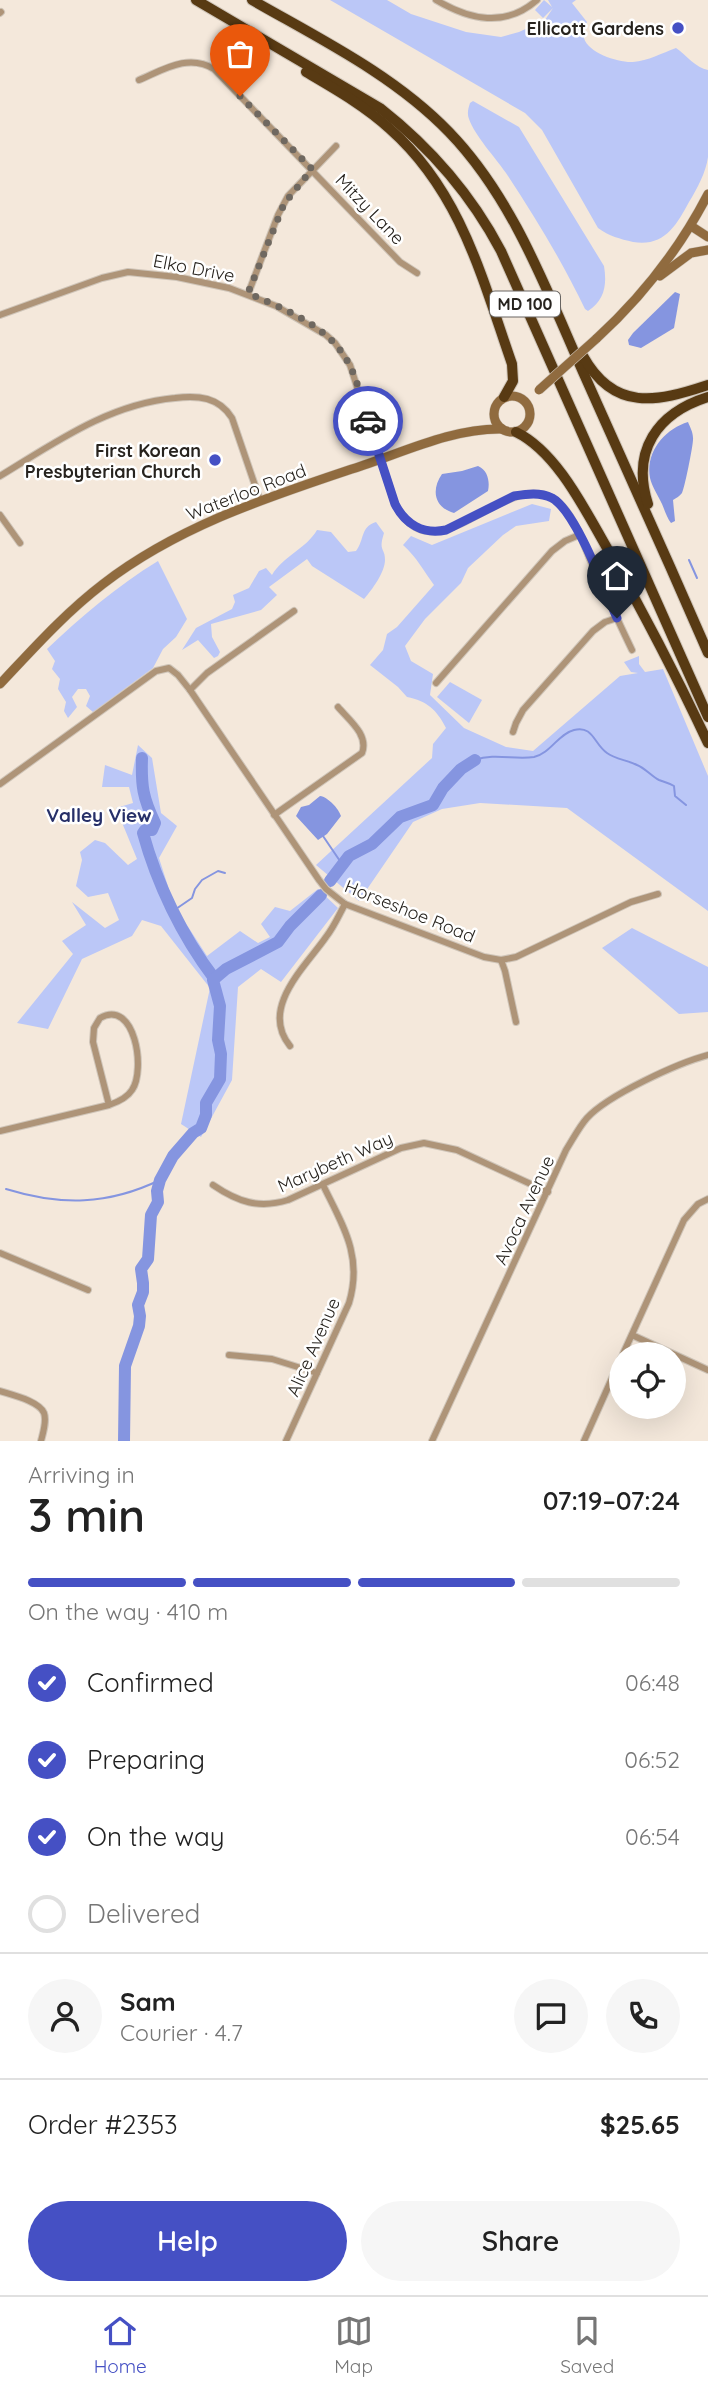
<!DOCTYPE html>
<html lang="en">
<head>
<meta charset="utf-8">
<style>
  :root { --surface:#fff; --page:#f6f6f6; --text:#222; --muted:#767676; --line:#e0e0e0; --accent:#4550c4 }
  body { margin:0; font-family:Quicksand,sans-serif; background:var(--page); color:var(--text); height:100vh; display:flex; flex-direction:column; font-size:26px; white-space:nowrap }
  * { box-sizing:border-box; margin:0 }
  p { font-size:23px; color:var(--muted) }
  .icon { flex:none; width:38px; height:38px; fill:none; stroke:currentColor; stroke-width:2; stroke-linecap:round; stroke-linejoin:round }
  .map { position:relative; height:1441px; overflow:hidden }
  .details { display:flex; flex-direction:column; background:var(--surface); flex:1 }
  .details>* { flex:none }
  .buttons { position:absolute; left:609px; top:1342px; display:grid; gap:14px }
  .buttons a { display:grid; place-items:center; width:77px; height:77px; border-radius:50%; background:var(--surface); box-shadow:0 7px 28px #0002; font-size:35px }
  .pin { position:absolute; display:grid; place-items:center; width:60px; height:60px; color:#fff; margin:-72px -30px; border-radius:50% 50% 50% 0; rotate:-45deg; box-shadow:0 0 7px #0007 }
  .pin .icon { rotate:45deg }
  .courier { position:absolute; display:grid; place-items:center; width:70px; height:70px; margin:-35px; border:5px solid #4550c4; border-radius:50%; background:#fff; color:#222; box-shadow:0 2px 9px #0007 }
  .head em { font-style:normal; font-weight:600 }
  .head div { display:flex; flex-direction:column-reverse }
  .head { display:flex; align-items:center; justify-content:space-between; height:119px; padding:0 28px }
  h1 { font-size:46px; font-weight:600; line-height:52px }
  .bar { display:grid; grid-template-columns:repeat(4,1fr); gap:10px 7px; align-content:center; height:84px; padding:0 28px }
  .bar i { height:9px; border-radius:5px; background:var(--line) }
  .bar .selected { background:var(--accent) }
  .bar p { grid-column:span 4 }
  .line { display:flex; align-items:center; gap:18px; padding:0 28px; border-top:2px solid var(--line) }
  .line div { flex:1 }
  .round { display:grid; place-items:center; flex:none; width:74px; height:74px; border-radius:37px; background:var(--page) }
  ol { padding:0 28px; list-style:none }
  li { display:flex; align-items:center; gap:21px; height:77px }
  li p { margin-inline-start:auto }
  li .icon { padding:7px; border-radius:50%; background:var(--accent); color:#fff; stroke-width:4 }
  li:last-child { color:var(--muted) }
  li i { width:38px; height:38px; border:4px solid var(--line); border-radius:50% }
  .cta { display:flex; gap:14px; margin-top:auto; padding:14px 28px }
  .cta a { flex:1; height:80px; border-radius:42px; background:var(--accent); color:#fff; font-size:28px; font-weight:600; line-height:80px; text-align:center }
  .cta a+a { background:var(--page); color:var(--text) }
  .tabs { display:flex; justify-content:space-around; align-items:center; height:98px; border-top:2px solid var(--line); background:var(--surface); font-size:19px; color:var(--muted) }
  .tabs a { display:grid; justify-items:center; gap:4px }
  .tabs .selected { color:var(--accent) }
  .map>svg:first-child { display:block }
  .green { fill:#bbc7f7 }
  .water { fill:#8595e0 }
  .lines { fill:none; stroke-linecap:round; stroke-linejoin:round }
  .stream { stroke:#8595e0; stroke-width:2 }
  .river { stroke:#8595e0; stroke-width:12 }
  .street-casing { stroke:#cfc5b9; stroke-width:8 }
  .secondary-casing { stroke:#cfc5b9; stroke-width:10 }
  .highway-casing { stroke:#cfc5b9; stroke-width:12 }
  .street { stroke:#ae9478; stroke-width:6 }
  .secondary { stroke:#906b3f; stroke-width:9 }
  .highway { stroke:#583a13; stroke-width:10 }
  .secondary-bridge-casing { stroke:#cfc5b9; stroke-width:10; stroke-linecap:butt }
  .secondary-bridge { stroke:#906b3f; stroke-width:9 }
  .done { stroke:#6f6860; stroke-width:7; stroke-dasharray:0 12.6 }
  .route { stroke:#4550c4; stroke-width:9 }
  .poi-dot { fill:#4550c4; stroke:#fff; stroke-width:2.5 }
  .labels { text-anchor:middle; dominant-baseline:central; stroke-width:5; stroke-linejoin:round; paint-order:stroke }
  .shield { fill:#fff; stroke:#686562; stroke-width:2 }
  .shield-label { font-size:16px; font-weight:bold; fill:#27231e }
  .poi-label { font-size:18px; font-weight:bold; fill:#27231e; stroke:#fff; text-anchor:end }
  .street-label { font-size:18px; fill:#27231e; stroke:#fff }
  .neighbourhood-label { font-size:19px; font-weight:bold; fill:#273069; stroke:#fff }
</style>
</head>
<body>
<div class="map">
<svg width="708" height="1441" viewBox="0 0 708 1441">
  <rect width="100%" height="100%" fill="#f4e8db"/>
  <g class="green">
    <path d="M330,0H387L411,14L466,32L501,37L519,32L545,20L553,8L543,18L535,10L544,0L552,7L548,0H576L572,3L587,22C585,27 582,32 584,38C588,53 619,63 633,62C648,61 662,53 676,48C686,55 696,68 708,70C708,99 708,129 708,157C706,172 697,189 689,202C676,226 664,247 633,242C620,239 609,236 598,228L542,130L525,113Z"/>
    <path d="M473,101L519,127L604,266C607,284 605,300 588,311L585,309C562,261 535,217 506,173C495,157 475,136 469,119C467,114 468,109 470,103Z"/>
    <path d="M532,504L551,509L549,521L516,526L503,535L468,568L461,583L425,619L405,646L411,661L433,674L430,695L464,728L506,747L533,751L620,676L638,673L631,672L624,662L639,656V664L645,672L663,669L708,776V911L567,808L480,803L442,809L413,822L359,901L316,865L432,758L433,744L446,728C437,710 427,701 407,697L398,687L370,665L383,650L387,634L397,627L434,585C423,570 418,559 403,545L411,536L432,545Z"/>
    <path d="M376,522L384,533C378,552 385,547 385,560C385,572 372,590 364,599L312,566L307,559L269,587L277,595L261,610L211,624L212,637L220,652L218,656L214,658L198,640L182,650L196,628L232,609L235,602L233,595L249,588L259,571L266,568L272,575C283,556 306,549 317,530L331,532L348,552L356,551C365,539 360,527 376,522Z"/>
    <path d="M158,561L187,619L176,637L163,649L153,668L93,712L86,706L90,696L86,689H78L72,697L77,707L68,718L64,711L66,702L58,689L60,679L52,669L55,661L47,649C82,616 117,586 158,561Z"/>
    <polygon points="450,682 482,700 469,723 437,697"/>
    <polygon points="138,745 152,758 161,813 177,826 159,858 174,905 207,956 240,931 258,943 270,937 261,924 275,907 290,911 318,889 338,908 281,982 261,969 238,987 232,1080 201,1137 181,1124 210,988 161,926 142,920 132,936 82,959 48,1029 17,1023 73,954 62,941 86,925 72,902 105,928 119,920 108,893 88,897 76,886 82,860 80,852 95,840 105,843 128,865 137,859 116,808 133,803 129,787 102,787 105,765 132,775"/>
    <polygon points="632,928 708,967 708,1012 679,1014 602,948"/>
  </g>
  <g class="water">
    <polygon points="675,292 680,294 674,328 641,348 629,345 628,340 633,333"/>
    <path d="M688,422C690,427 693,432 693,438C694,442 684,491 682,493C680,496 676,498 673,500L675,521L671,523C667,518 665,511 662,504C658,495 652,487 650,478C645,452 665,429 688,422Z"/>
    <path d="M478,466C488,470 490,482 488,491L454,513C434,507 431,490 442,474L462,471Z"/>
    <path d="M320,796C328,797 339,809 341,816L327,834L318,840L296,816L301,807L309,805Z"/>
  </g>
  <g class="lines">
    <g class="stream">
      <polyline points="689,560 697,578"/>
      <path d="M475,760C494,753 515,760 534,757C551,753 558,734 574,730C593,725 594,744 607,753C615,759 627,760 637,765C645,768 651,776 659,780C664,782 669,783 674,786L675,796L686,805"/>
      <polyline points="323,836 342,864"/>
      <polyline points="173,911 192,898 195,889 202,880 218,871 225,873"/>
      <path d="M6,1189C61,1206 108,1205 160,1180"/>
    </g>
    <g class="river">
      <path d="M142,758C141,786 143,798 155,823L152,830H145L143,833C157,884 182,936 214,978"/>
      <polyline points="330,881 349,856 372,844 400,817 433,805 443,788 461,769 475,760"/>
      <polyline points="124,1441 125,1366 139,1326 140,1316 138,1305 143,1292 143,1283 141,1269 148,1259 151,1215 158,1202 157,1191 160,1180 173,1156 193,1133 201,1128 206,1115 206,1103 220,1079 221,1054 218,1040 220,1006 213,980 226,969 278,942 290,926 321,895"/>
    </g>
    <g class="street-casing">
      <g id="street">
        <path d="M436,0C470,20 505,28 537,0"/>
        <polyline points="0,13 1,12"/>
        <path d="M139,80C163,70 188,53 214,69L400,262L417,273"/>
        <polyline points="248,294 278,215 288,196 336,146"/>
        <path d="M0,315L102,278L128,272L177,277L229,288L276,306L326,335L335,343L350,365L395,504C438,585 510,456 561,505C574,517 582,540 589,557C603,588 617,619 632,650"/>
        <path d="M0,476C56,442 109,404 175,398C198,395 219,397 232,418L260,500"/>
        <polyline points="0,515 20,543"/>
        <polyline points="436,683 552,551 565,541 579,535"/>
        <polyline points="190,690 207,673 294,611"/>
        <polyline points="513,732 516,723 523,710 593,631 605,622 617,618"/>
        <polyline points="0,784 156,671 169,668 178,675 190,690 319,880 326,889 345,904 484,957 501,960 516,957 631,902 658,894"/>
        <path d="M274,815L362,753C369,735 349,720 338,707"/>
        <polyline points="501,960 505,971 516,1022"/>
        <path d="M290,1046C259,1008 306,966 326,937C334,927 339,915 345,904"/>
        <path d="M0,1131L109,1105C118,1102 127,1098 132,1090C146,1070 135,998 100,1018L94,1028L93,1042L109,1105"/>
        <path d="M213,1185C238,1202 259,1209 288,1200L401,1148L424,1143L457,1150L548,1192"/>
        <polyline points="0,1253 88,1290"/>
        <polyline points="632,1335 708,1370"/>
        <polyline points="623,1354 684,1220 698,1204 708,1199"/>
        <polyline points="229,1355 272,1359 317,1373"/>
        <path d="M0,1391C12,1395 39,1401 44,1413C47,1421 43,1433 41,1441"/>
        <path d="M286,1441L349,1303C363,1256 343,1226 323,1185"/>
        <path d="M432,1441L566,1150C573,1139 579,1127 587,1118C608,1095 678,1063 708,1055"/>
        <polyline points="584,1441 621,1358"/>
      </g>
    </g>
    <g class="secondary-casing">
      <g id="secondary">
        <polyline points="691,226 708,237"/>
        <polyline points="660,276 691,253 708,250"/>
        <path d="M596,339C642,297 679,250 708,194"/>
        <circle cx="512" cy="414" r="18"/>
        <path d="M0,684C33,649 65,613 103,584C181,524 272,496 364,465C408,450 455,428 502,429"/>
      </g>
    </g>
    <g class="highway-casing">
      <g id="highway">
        <path d="M196,0L380,108C431,148 471,194 501,251L708,717"/>
        <path d="M252,0C320,39 394,75 449,132C513,198 546,289 583,372C625,465 667,559 708,653"/>
        <path d="M306,72C335,89 365,106 390,129C461,192 482,278 512,364L513,381L504,397"/>
        <path d="M583,356C614,412 657,402 708,385"/>
        <path d="M516,432C557,452 585,510 607,548C643,612 677,677 708,743"/>
        <path d="M648,504C631,451 657,413 708,397"/>
      </g>
    </g>
    <use href="#street" class="street"/>
    <use href="#secondary" class="secondary"/>
    <use href="#highway" class="highway"/>
    <g class="secondary-bridge-casing">
      <polyline id="secondary-bridge" points="539,390 596,339"/>
    </g>
    <use href="#secondary-bridge" class="secondary-bridge"/>
  </g>
  <g class="lines">
    <path class="done" d="M240,96L312,169L284,204L248,293C285,310 329,325 349,364C358,381 362,402 368,421"/>
    <path class="route" d="M368,421L395,504C405,524 423,535 446,530L514,496C527,494 540,492 552,498C576,511 605,591 617,618"/>
  </g>
  <g class="poi-dot">
    <circle cx="678" cy="28" r="7"/>
    <circle cx="215" cy="460" r="7"/>
  </g>
  <g class="labels">
    <rect class="shield" x="490" y="291.5" width="70" height="25" rx="5"/>
    <g class="shield-label">
      <text x="525" y="304">MD 100</text>
    </g>
    <g class="poi-label">
      <text x="664" y="28">Ellicott Gardens</text>
      <text x="201" y="450">First Korean<tspan x="201" dy="21">Presbyterian Church</tspan></text>
    </g>
    <g class="street-label">
      <text transform="translate(370 209) rotate(46)">Mitzy Lane</text>
      <text transform="translate(194 268) rotate(11)">Elko Drive</text>
      <text transform="translate(246 492) rotate(-21)">Waterloo Road</text>
      <text transform="translate(410 911) rotate(22)">Horseshoe Road</text>
      <text transform="translate(335 1162) rotate(-24)">Marybeth Way</text>
      <text transform="translate(524 1210) rotate(-65)">Avoca Avenue</text>
      <text transform="translate(313 1347) rotate(-66)">Alice Avenue</text>
    </g>
    <g class="neighbourhood-label">
      <text x="99" y="815">Valley View</text>
    </g>
  </g>
</svg>
<div class="buttons">
<a><svg class="icon" aria-label="locate" viewBox="0 0 24 24"><circle cx="12" cy="12" r="6"/><path d="M12 2v4M12 18v4M2 12h4M18 12h4"/></svg></a>
</div>
<div class="pin" style="left:240px;top:96px;background:#ea580c"><svg class="icon" aria-label="bag" viewBox="0 0 24 24"><path d="M5 8h14l-1 12H6zM9 8a3 3 0 0 1 6 0"/></svg></div>
<div class="pin" style="left:617px;top:618px;background:#1f2937"><svg class="icon" aria-label="home" viewBox="0 0 24 24"><path d="M3 11l9-7 9 7M6 9v11h12V9"/></svg></div>
<div class="courier" style="left:368px;top:421px"><svg class="icon" aria-label="car" viewBox="0 0 24 24"><path d="M5 17H2v-5l4-1 3-4h7l3 4 3 1v5h-3M9 17h6M6 11h13"/><circle cx="7" cy="17" r="2"/><circle cx="17" cy="17" r="2"/></svg></div>
</div>
<section class="details">
<div class="head"><div><h1>3 min</h1><p>Arriving in</p></div><em>07:19–07:24</em></div>
<div class="bar"><i class="selected"></i><i class="selected"></i><i class="selected"></i><i></i><p>On the way · 410 m</p></div>
<ol>
<li><svg class="icon" aria-label="check" viewBox="0 0 24 24"><path d="M5 12l5 5 9-10"/></svg>Confirmed<p>06:48</p></li>
<li><svg class="icon" aria-label="check" viewBox="0 0 24 24"><path d="M5 12l5 5 9-10"/></svg>Preparing<p>06:52</p></li>
<li><svg class="icon" aria-label="check" viewBox="0 0 24 24"><path d="M5 12l5 5 9-10"/></svg>On the way<p>06:54</p></li>
<li><i></i>Delivered</li>
</ol>
<div class="line" style="height:126px"><a class="round"><svg class="icon" aria-label="person" viewBox="0 0 24 24"><circle cx="12" cy="8" r="4"/><path d="M4 21q1-7 8-7t8 7"/></svg></a><div><b>Sam</b><p>Courier · 4.7</p></div><a class="round"><svg class="icon" aria-label="chat" viewBox="0 0 24 24"><path d="M4 5h16v11H9l-5 4z"/></svg></a><a class="round"><svg class="icon" aria-label="phone" viewBox="0 0 24 24"><path d="M5 4h4l2 5-3 2q2 4 5 5l2-3 5 2v4C11 20 4 13 5 4z"/></svg></a></div>
<div class="line" style="height:91px"><div>Order #2353</div><b>$25.65</b></div>
<div class="cta"><a>Help</a><a>Share</a></div>
</section>
<nav class="tabs">
<a class="selected"><svg class="icon" aria-label="home" viewBox="0 0 24 24"><path d="M3 11l9-7 9 7M6 9v11h12V9"/></svg>Home</a>
<a><svg class="icon" aria-label="map" viewBox="0 0 24 24"><path d="M3 6l6-2 6 2 6-2v14l-6 2-6-2-6 2zM9 4v14M15 6v14"/></svg>Map</a>
<a><svg class="icon" aria-label="saved" viewBox="0 0 24 24"><path d="M7 4h10v16l-5-4-5 4z"/></svg>Saved</a>
</nav>
</body>
</html>
